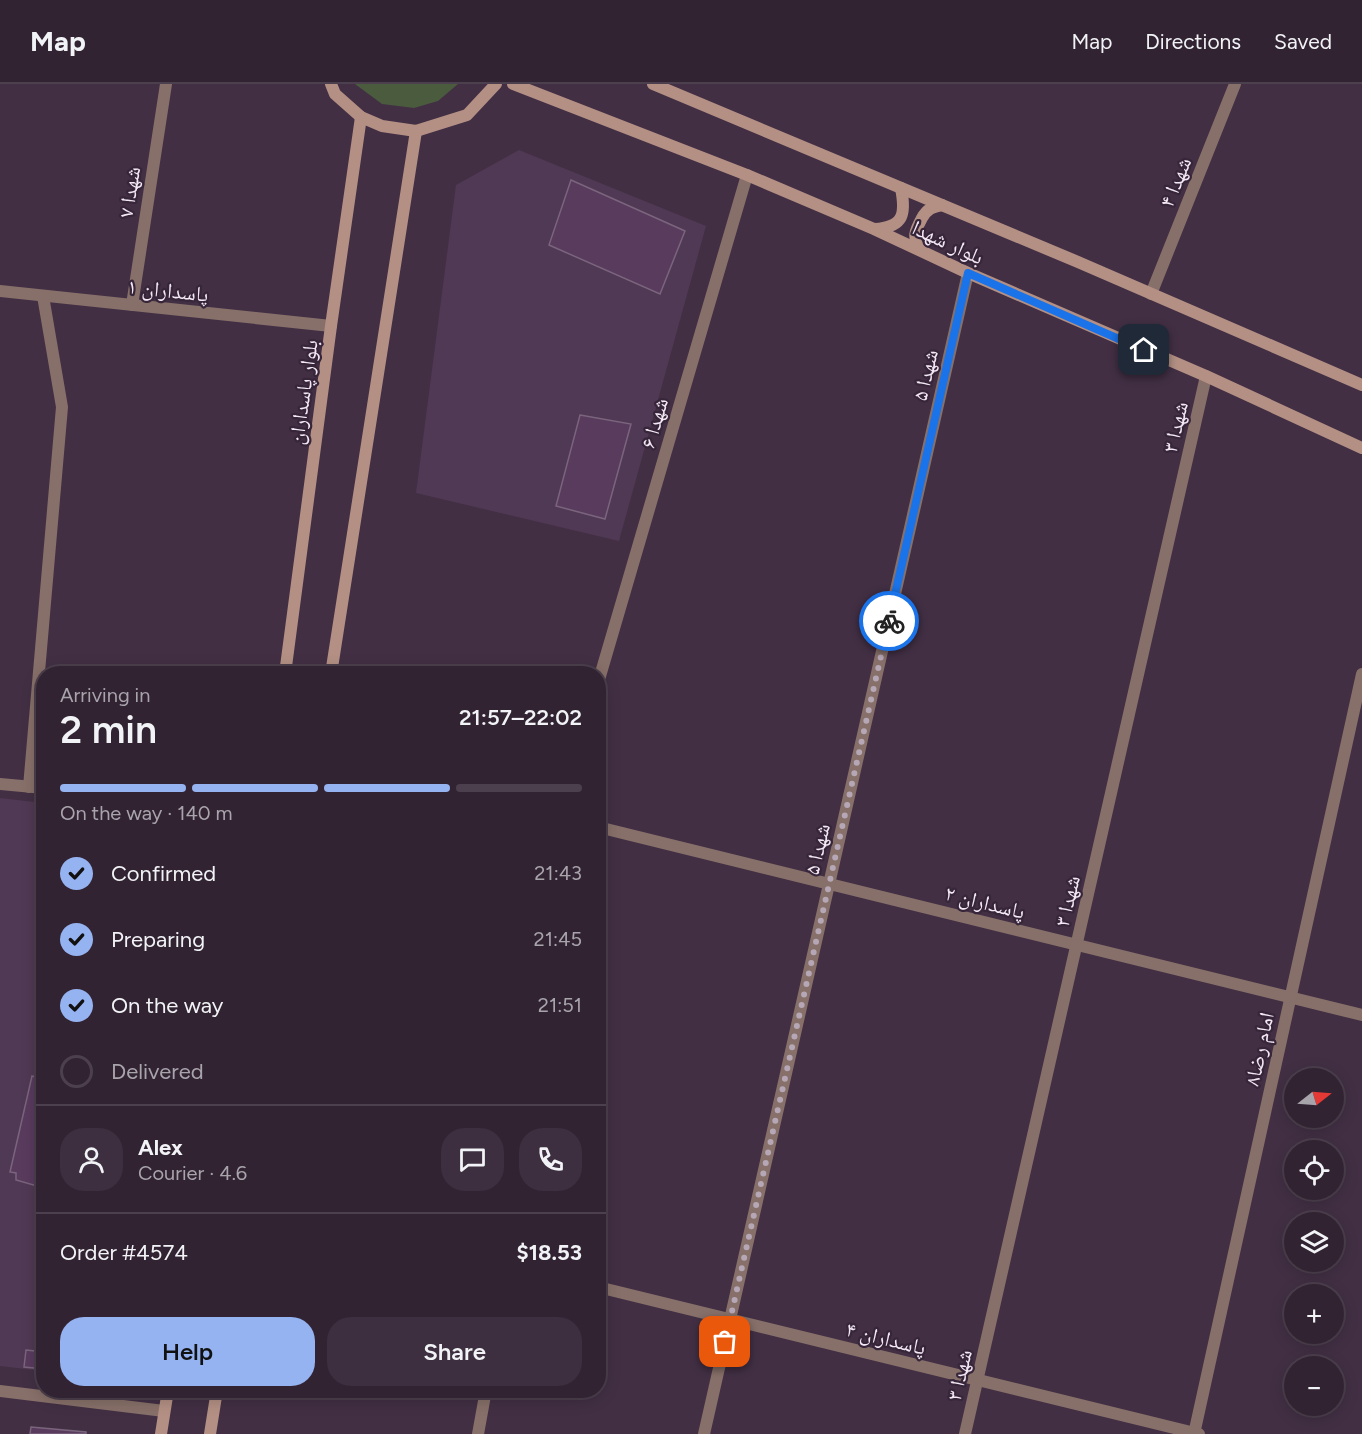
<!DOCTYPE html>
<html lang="en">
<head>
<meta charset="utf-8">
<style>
  :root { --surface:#322333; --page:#3d2f3f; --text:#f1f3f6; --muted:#a8a4ac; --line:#4d404e; --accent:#95b2f1 }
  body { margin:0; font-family:Figtree,"Noto Naskh Arabic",sans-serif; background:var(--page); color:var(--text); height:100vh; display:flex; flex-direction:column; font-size:22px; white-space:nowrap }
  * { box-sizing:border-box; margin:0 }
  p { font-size:20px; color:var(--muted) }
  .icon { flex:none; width:33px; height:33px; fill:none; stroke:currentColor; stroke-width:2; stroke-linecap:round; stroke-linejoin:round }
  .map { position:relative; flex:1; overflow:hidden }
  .panel { position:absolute; left:36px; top:582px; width:570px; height:732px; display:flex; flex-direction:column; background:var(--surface); border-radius:24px; box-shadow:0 3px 15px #0003,0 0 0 2px var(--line) }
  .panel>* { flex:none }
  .needle { width:39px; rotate:73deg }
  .tools { position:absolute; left:1284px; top:984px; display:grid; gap:12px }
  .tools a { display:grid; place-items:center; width:60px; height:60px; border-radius:50%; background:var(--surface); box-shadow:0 3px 15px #0003,0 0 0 2px var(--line); font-size:30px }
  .pin { position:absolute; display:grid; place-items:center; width:51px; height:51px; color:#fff; margin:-26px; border-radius:12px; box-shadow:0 3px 9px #0006 }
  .courier { position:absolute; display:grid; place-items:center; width:60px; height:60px; margin:-30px; border:4px solid #1a73e8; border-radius:50%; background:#fff; color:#222; box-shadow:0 2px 8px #0007 }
  .summary em { font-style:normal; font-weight:600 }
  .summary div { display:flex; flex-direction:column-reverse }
  .summary { display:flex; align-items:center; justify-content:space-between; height:102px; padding:0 24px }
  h1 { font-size:39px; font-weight:600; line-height:45px }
  .bar { display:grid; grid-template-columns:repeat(4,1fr); gap:9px 6px; align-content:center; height:72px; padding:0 24px }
  .bar i { height:8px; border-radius:4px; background:var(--line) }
  .bar .on { background:var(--accent) }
  .bar p { grid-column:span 4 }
  .line { display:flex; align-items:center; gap:15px; padding:0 24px; border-top:2px solid var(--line) }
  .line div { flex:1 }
  .round { display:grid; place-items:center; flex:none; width:63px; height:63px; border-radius:24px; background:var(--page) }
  ol { padding:0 24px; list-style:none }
  li { display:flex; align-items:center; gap:18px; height:66px }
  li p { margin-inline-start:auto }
  li .icon { padding:6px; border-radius:50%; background:var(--accent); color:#111; stroke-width:4 }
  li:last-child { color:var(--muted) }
  li i { width:33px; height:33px; border:3px solid var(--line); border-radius:50% }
  .action { display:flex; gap:12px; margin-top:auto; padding:12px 24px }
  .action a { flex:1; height:69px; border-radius:24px; background:var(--accent); color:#111; font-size:24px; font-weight:600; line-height:69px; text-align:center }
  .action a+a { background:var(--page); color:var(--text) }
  header { display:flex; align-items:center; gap:36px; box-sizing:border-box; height:84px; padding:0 30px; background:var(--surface); border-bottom:2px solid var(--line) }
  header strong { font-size:28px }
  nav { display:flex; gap:33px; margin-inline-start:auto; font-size:21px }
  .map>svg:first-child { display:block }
  .built { fill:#503954 }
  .green { fill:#4a5b3e }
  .building { fill:#593b5e; stroke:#7a657d; stroke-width:1.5 }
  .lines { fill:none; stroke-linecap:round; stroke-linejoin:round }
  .minor { stroke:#877069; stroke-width:12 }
  .secondary { stroke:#b49084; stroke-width:12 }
  .done { stroke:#b6a7b7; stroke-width:6; stroke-dasharray:0 10.8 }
  .route { stroke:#1a73e8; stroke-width:8 }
  .labels { text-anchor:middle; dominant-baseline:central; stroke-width:4.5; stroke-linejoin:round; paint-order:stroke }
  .street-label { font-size:21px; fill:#f4e8f5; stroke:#37253a }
</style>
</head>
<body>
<header>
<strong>Map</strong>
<nav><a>Map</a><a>Directions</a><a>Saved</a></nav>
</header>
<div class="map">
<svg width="1362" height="1350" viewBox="0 0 1362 1350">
  <rect width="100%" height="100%" fill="#422f44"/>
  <g class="built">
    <polygon points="519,66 706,142 619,457 416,409 456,101"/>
    <polygon points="0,714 43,719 43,1287 0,1282"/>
  </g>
  <polygon class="green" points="355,0 458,0 438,17 414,24 382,20"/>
  <g class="building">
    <polygon points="571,96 685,147 660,210 549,161"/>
    <polygon points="580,331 631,340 605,435 556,422"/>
    <polygon points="32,992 44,995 44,1104 16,1096 16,1089 10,1088"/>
    <polygon points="26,1266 44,1268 44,1285 24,1283"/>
    <polygon points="31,1343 86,1348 86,1350 30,1350"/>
  </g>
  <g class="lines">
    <g class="minor">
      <polyline points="0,207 331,242"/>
      <polyline points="1151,210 1235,0"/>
      <polyline points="132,221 166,0"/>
      <polyline points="598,599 747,91"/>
      <polyline points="0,700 44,704"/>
      <polyline points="29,703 62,323 43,212"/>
      <polyline points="598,743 1362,931"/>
      <polyline points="598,1203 1199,1350"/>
      <polyline points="0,1307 164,1327"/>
      <polyline points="478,1350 486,1306"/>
      <polyline points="704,1350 968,189"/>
      <polyline points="965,1350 1206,292"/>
      <polyline points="1194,1350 1362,590"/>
    </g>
    <g class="secondary">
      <polyline points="331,0 335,10 361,33 382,42 416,47 467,31 496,0"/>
      <polyline points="513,0 747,91 874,145 968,189 1206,292 1362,364"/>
      <polyline points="653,0 1078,178 1362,301"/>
      <path d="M875,145C904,143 906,130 901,104"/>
      <path d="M920,166C912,152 915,147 922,134C927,125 932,123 942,121"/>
      <polyline points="285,590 331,242 361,33"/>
      <polyline points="331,590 416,47"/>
      <polyline points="161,1350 168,1306"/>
      <polyline points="210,1350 217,1306"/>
    </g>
  </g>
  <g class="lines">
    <polyline class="done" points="725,1258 889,537"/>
    <polyline class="route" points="889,537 968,189 1144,266"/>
  </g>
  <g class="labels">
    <g class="street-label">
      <text transform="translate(1175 98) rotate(-68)">شهدا ۴</text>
      <text transform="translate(129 108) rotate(-81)">شهدا ۷</text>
      <text transform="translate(948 158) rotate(25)">بلوار شهدا</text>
      <text transform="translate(168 206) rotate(6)">پاسداران ۱</text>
      <text transform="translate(925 291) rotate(-77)">شهدا ۵</text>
      <text transform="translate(303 308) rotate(-82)">بلوار پاسداران</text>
      <text transform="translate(654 339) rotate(-74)">شهدا ۶</text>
      <text transform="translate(1175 343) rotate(-77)">شهدا ۳</text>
      <text transform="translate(817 765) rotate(-77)">شهدا ۵</text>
      <text transform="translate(1067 817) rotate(-77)">شهدا ۳</text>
      <text transform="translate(985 818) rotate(14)">پاسداران ۲</text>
      <text transform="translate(1259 965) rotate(-78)">امام رضا۸</text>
      <text transform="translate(886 1254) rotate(14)">پاسداران ۴</text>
      <text transform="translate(959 1291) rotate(-77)">شهدا ۳</text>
    </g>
  </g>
</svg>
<div class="tools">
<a><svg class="needle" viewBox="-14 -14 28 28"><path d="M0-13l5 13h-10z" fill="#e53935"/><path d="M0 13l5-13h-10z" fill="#a8a4ac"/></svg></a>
<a><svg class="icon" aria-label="locate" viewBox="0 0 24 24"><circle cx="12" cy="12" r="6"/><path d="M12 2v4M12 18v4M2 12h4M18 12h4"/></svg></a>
<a><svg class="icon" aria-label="layers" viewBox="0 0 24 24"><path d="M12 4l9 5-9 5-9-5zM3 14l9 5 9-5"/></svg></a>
<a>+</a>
<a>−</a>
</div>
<div class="pin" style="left:725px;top:1258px;background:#ea580c"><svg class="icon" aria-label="bag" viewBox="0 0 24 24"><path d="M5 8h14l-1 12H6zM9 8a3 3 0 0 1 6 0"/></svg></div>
<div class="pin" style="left:1144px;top:266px;background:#1f2937"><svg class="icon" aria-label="home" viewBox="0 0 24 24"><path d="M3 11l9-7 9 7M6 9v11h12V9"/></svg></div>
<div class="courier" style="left:889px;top:537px"><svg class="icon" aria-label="bike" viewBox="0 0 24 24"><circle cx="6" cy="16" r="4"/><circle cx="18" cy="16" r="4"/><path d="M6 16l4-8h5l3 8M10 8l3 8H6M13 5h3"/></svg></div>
<section class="panel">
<div class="summary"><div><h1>2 min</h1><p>Arriving in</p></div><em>21:57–22:02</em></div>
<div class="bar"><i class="on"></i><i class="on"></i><i class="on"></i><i></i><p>On the way · 140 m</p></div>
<ol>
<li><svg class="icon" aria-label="check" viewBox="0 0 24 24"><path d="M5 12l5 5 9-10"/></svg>Confirmed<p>21:43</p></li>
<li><svg class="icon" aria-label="check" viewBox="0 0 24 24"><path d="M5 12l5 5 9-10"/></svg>Preparing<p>21:45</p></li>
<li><svg class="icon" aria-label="check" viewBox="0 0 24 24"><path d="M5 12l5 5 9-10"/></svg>On the way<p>21:51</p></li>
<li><i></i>Delivered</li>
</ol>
<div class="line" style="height:108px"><a class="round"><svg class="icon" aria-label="person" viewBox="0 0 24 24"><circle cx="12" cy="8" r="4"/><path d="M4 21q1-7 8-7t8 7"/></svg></a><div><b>Alex</b><p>Courier · 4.6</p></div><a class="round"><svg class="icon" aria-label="chat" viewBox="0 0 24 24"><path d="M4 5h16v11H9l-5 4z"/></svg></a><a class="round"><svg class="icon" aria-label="phone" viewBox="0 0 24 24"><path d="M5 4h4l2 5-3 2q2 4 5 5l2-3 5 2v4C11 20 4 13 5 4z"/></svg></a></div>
<div class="line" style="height:78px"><div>Order #4574</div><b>$18.53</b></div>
<div class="action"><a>Help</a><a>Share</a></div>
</section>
</div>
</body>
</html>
